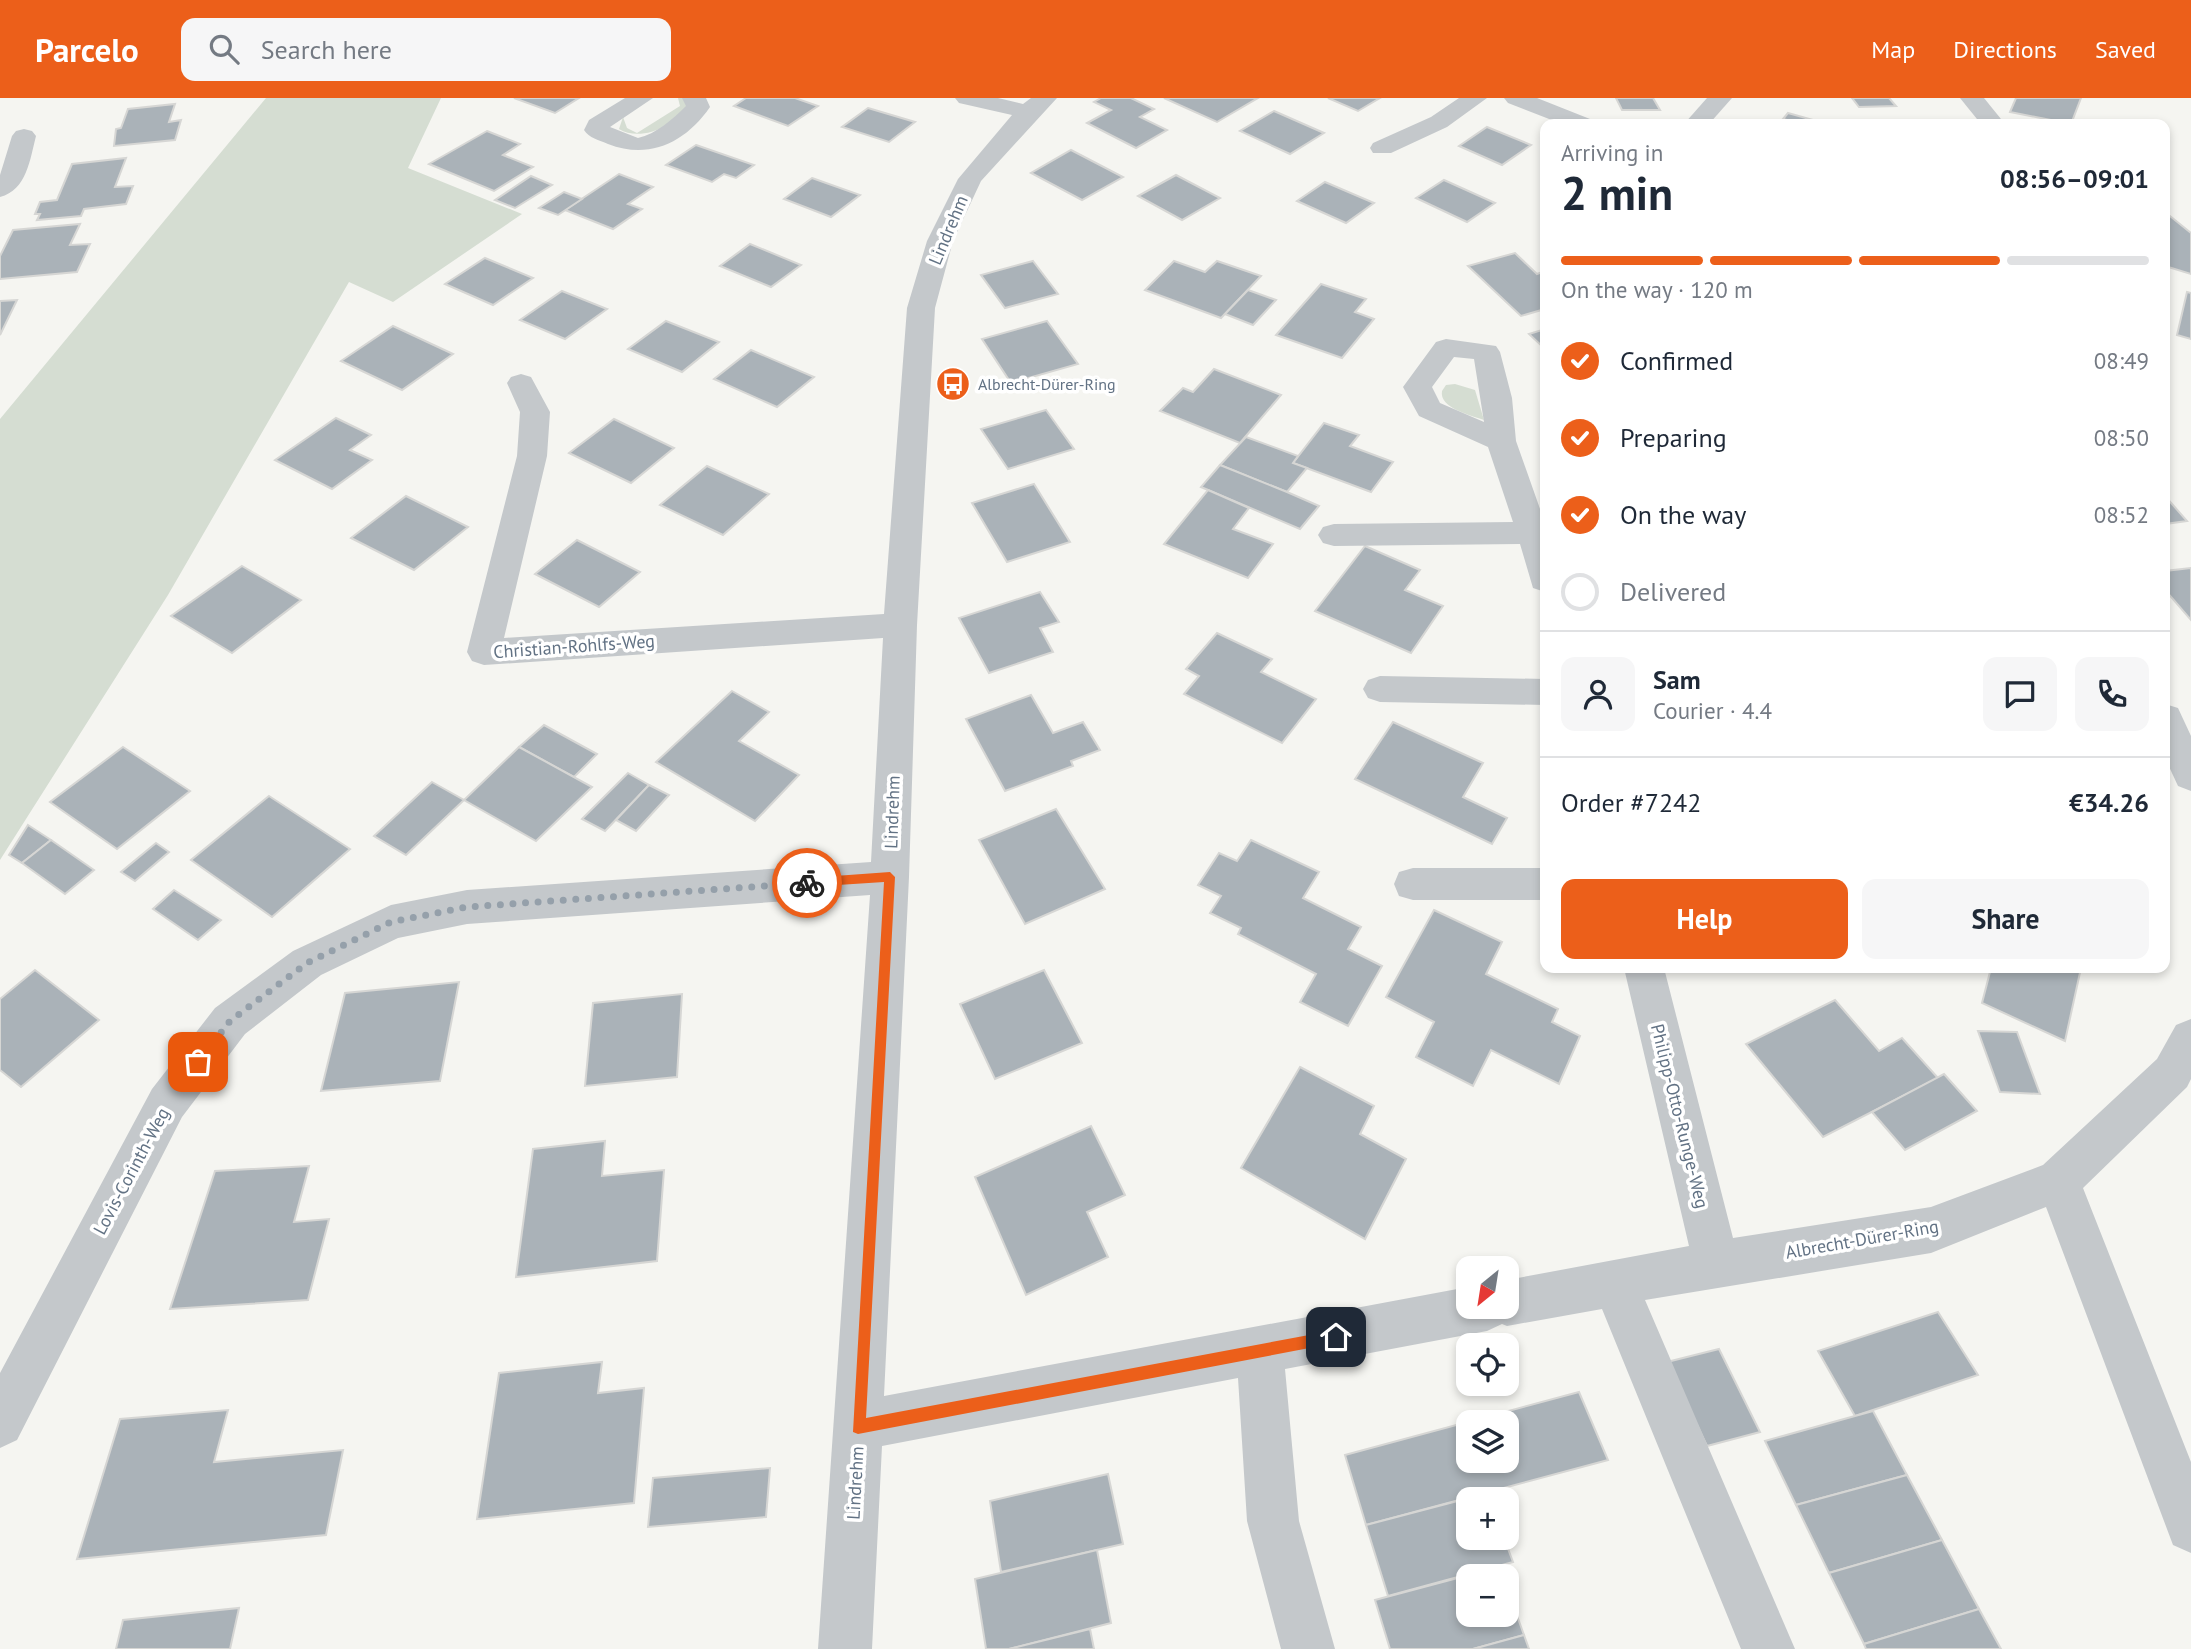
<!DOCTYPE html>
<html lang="en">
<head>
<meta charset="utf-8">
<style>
  :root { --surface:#fff; --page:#f6f6f7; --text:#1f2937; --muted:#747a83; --line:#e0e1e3; --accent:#ec5f1a }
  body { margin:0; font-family:"PT Sans",sans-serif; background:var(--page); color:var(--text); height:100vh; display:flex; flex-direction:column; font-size:26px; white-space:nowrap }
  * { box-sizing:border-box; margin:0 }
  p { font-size:23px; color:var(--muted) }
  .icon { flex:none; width:38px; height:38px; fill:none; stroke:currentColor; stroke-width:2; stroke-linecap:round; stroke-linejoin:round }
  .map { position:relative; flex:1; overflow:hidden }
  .details { position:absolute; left:1540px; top:21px; width:630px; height:854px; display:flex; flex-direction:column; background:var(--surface); border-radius:14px; box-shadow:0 4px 10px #0003 }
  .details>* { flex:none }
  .needle { width:46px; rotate:210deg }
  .tools { position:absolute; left:1456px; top:1158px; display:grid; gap:14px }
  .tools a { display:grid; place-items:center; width:63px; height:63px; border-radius:14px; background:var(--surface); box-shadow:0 4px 10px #0003; font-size:35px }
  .pin { position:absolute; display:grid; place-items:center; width:60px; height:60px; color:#fff; margin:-30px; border-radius:14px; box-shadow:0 4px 10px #0006 }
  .courier { position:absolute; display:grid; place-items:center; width:70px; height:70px; margin:-35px; border:5px solid #ec5f1a; border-radius:50%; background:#fff; color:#222; box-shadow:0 2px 9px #0007 }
  .overview em { font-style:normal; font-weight:600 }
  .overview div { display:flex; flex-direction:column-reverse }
  .overview { display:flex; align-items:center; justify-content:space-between; height:119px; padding:0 21px }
  h1 { font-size:46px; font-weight:600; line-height:52px }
  .bar { display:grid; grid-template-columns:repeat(4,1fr); gap:10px 7px; align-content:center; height:84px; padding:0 21px }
  .bar i { height:9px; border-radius:5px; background:var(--line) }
  .bar .active { background:var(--accent) }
  .bar p { grid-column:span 4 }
  .line { display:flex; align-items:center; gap:18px; padding:0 21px; border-top:2px solid var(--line) }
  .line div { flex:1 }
  .round { display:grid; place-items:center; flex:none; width:74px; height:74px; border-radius:14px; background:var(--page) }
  ol { padding:0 21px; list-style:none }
  li { display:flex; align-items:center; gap:21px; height:77px }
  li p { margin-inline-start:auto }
  li .icon { padding:7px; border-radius:50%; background:var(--accent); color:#fff; stroke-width:4 }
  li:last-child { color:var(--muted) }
  li i { width:38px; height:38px; border:4px solid var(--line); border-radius:50% }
  .primary-button { display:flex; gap:14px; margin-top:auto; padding:14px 21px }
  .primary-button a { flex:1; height:80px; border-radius:14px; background:var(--accent); color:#fff; font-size:28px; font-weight:600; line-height:80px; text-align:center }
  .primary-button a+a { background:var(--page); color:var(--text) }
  header { display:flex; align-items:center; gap:42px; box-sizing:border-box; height:98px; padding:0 35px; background:var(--accent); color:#fff }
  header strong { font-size:33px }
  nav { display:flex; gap:38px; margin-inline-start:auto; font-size:24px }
  .search { width:490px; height:63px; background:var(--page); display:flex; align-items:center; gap:18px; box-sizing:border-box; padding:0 24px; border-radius:14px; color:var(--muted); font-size:26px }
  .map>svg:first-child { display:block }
  .green { fill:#d5ddd2 }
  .building { fill:#aab2b8; stroke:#d6d6d4; stroke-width:2; fill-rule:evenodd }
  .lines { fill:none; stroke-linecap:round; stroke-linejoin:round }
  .minor { fill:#c4c8cb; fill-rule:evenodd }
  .route { fill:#ec5f1a }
  .done { stroke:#95a0aa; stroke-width:7; stroke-dasharray:0 12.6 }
  .labels { text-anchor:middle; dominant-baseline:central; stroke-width:7; stroke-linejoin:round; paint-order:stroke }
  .far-poi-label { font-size:16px; fill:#627284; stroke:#fff; text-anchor:start }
  .street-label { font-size:18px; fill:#627284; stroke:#fff }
</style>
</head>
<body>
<header>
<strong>Parcelo</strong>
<div class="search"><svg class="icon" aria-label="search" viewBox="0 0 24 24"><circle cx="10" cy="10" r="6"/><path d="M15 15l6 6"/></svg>Search here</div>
<nav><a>Map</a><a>Directions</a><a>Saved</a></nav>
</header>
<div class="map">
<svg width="2191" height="1551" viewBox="0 0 2191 1551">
  <rect width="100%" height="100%" fill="#f5f5f1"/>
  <g class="green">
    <polygon points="266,0 441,0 408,70 522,116 393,204 349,184 168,497 0,762 0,321"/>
    <path d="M678,0H684L687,9C674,29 640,44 619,31L623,19L627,30L637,35L680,8Z"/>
    <path d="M1455,286L1475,292L1484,322C1470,317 1439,310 1442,293L1446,287Z"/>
  </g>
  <g class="building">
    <polygon points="514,0 579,0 555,15"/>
    <polygon points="746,0 795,0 818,8 788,28 734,8"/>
    <polygon points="1101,0 1131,0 1154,11 1140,19 1167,32 1136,50 1087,25 1111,12 1094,4"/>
    <polygon points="1164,0 1258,0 1217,24"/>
    <polygon points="1328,0 1380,0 1358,13"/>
    <polygon points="1616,0 1653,0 1660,12 1622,12"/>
    <polygon points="1852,0 1889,0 1896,8 1859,9"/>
    <polygon points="2016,0 2081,0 2071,26 2010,14"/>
    <polygon points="175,6 169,24 181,22 175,42 114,48 116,31 121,30 128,11"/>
    <polygon points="868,10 915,24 889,44 842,29"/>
    <polygon points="1274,13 1324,35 1290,56 1240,33"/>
    <polygon points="1788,15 1827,26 1802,26 1783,21"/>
    <polygon points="1924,23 1927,26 1881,24"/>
    <polygon points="1487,29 1531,47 1502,67 1459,48"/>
    <polygon points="487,33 520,46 503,57 533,69 494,93 429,66"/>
    <polygon points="696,47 754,67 736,80 724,76 712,84 666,67"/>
    <polygon points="1071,52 1123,79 1082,102 1031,75"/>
    <polygon points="126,60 115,89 133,88 126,106 84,111 81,118 37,122 40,116 35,116 40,104 57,102 72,66"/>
    <polygon points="619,76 653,89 628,106 642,111 613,131 565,112"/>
    <polygon points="1176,77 1220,100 1182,122 1138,98"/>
    <polygon points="531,78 552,87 515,110 495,102"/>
    <polygon points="812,80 860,97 831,119 784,101"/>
    <polygon points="1444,82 1495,105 1467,124 1416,100"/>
    <polygon points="1325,84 1374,105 1346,125 1297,103"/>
    <polygon points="564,94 582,101 558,117 539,110"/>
    <polygon points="2165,114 2191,135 2191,176 2165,168"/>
    <polygon points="80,126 70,147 90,146 77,174 0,181 0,158 13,132"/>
    <polygon points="750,146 801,167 771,189 720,168"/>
    <polygon points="1515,155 1537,176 1545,173 1545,211 1521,218 1468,168"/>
    <polygon points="485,160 533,180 493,207 445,186"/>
    <polygon points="1033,163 1058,196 1005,210 981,177"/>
    <polygon points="1174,163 1205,174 1217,163 1261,178 1221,220 1145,192"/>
    <polygon points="1321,186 1366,201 1355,214 1374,221 1342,260 1276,237"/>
    <polygon points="1248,192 1276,202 1253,227 1225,216"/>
    <polygon points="562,193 607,211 565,241 520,222"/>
    <polygon points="2187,194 2191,195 2191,241 2177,237"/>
    <polygon points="17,202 0,237 0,203"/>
    <polygon points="666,223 719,244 682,274 628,251"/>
    <polygon points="1047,223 1078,266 1011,285 982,241"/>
    <polygon points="393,228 453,256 402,292 341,263"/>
    <polygon points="1545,231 1545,251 1529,236"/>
    <polygon points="751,252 814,279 777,309 714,281"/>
    <polygon points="1214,271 1281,297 1240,345 1160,313 1183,290 1193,294"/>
    <polygon points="1046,312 1074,351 1008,371 981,331"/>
    <polygon points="336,320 371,337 350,352 372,362 332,391 275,362"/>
    <polygon points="614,321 674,350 631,385 569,355"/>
    <polygon points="1324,325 1359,337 1350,348 1393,364 1371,394 1293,365"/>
    <polygon points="1246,339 1298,358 1293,365 1307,370 1287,394 1220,367"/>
    <polygon points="1220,367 1287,394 1319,408 1300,431 1201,389"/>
    <polygon points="707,368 769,396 723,437 660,407"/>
    <polygon points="1034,386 1070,444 1007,464 972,405"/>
    <polygon points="1208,392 1249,410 1233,431 1273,446 1248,480 1164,446"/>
    <polygon points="406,398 468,429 414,472 351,440"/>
    <polygon points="2165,398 2187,423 2165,426"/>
    <polygon points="577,442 640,474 599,509 535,476"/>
    <polygon points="1365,448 1420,472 1405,492 1443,508 1411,555 1315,513"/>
    <polygon points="242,468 301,502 232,555 171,518"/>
    <polygon points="2191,470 2191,522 2165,492 2165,473"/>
    <polygon points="1040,494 1059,524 1040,530 1053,554 989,575 959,520"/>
    <polygon points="1217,535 1272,561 1261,574 1316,601 1282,645 1184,596 1199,578 1186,571"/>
    <polygon points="732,593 769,614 739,643 799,677 755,723 656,664"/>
    <polygon points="1031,597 1053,635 1083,624 1100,652 1071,663 1073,668 1005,693 966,621"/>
    <polygon points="1393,624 1483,665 1463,699 1507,720 1492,746 1355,681"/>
    <polygon points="544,627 597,656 574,679 519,649"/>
    <polygon points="123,649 190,693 117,751 50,704"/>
    <polygon points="519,649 592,689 536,743 464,702"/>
    <polygon points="628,675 649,687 605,733 582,721"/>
    <polygon points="432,684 464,702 406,757 374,738"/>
    <polygon points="649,687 669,697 636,733 616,722"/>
    <polygon points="269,698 350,751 272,819 191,762"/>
    <polygon points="1056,711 1105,791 1025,826 979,742"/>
    <polygon points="28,727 51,742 22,765 9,757"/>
    <polygon points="51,742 94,772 65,796 22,765"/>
    <polygon points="1251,742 1319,774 1303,800 1361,829 1348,851 1382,868 1348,928 1300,904 1316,876 1238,836 1241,830 1210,815 1221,798 1198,787 1219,755 1237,763"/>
    <polygon points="156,745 169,754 135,783 121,774"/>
    <polygon points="174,792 221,822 198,842 153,811"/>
    <polygon points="1434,812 1502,844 1486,876 1558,911 1552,924 1580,938 1559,986 1491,952 1473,988 1416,959 1434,924 1386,899"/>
    <polygon points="1991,870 2081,870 2065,943 1982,905"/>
    <polygon points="35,872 99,922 21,989 0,972 0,901"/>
    <polygon points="1044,872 1082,945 995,981 960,906"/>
    <polygon points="459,884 440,983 321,993 345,895"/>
    <polygon points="682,896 677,979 585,988 593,905"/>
    <polygon points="1835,902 1879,953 1902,940 1938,980 1823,1039 1746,946"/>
    <polygon points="1978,933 2017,934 2040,996 2000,994"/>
    <polygon points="1300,969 1374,1008 1360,1036 1406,1061 1365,1141 1241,1070"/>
    <polygon points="1944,976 1977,1013 1905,1052 1872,1014"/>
    <polygon points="1091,1028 1125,1097 1087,1114 1108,1159 1026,1197 975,1079"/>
    <polygon points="605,1043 602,1078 664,1072 657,1163 516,1179 533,1051"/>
    <polygon points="309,1068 294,1124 329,1121 308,1202 170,1211 215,1073"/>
    <polygon points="1938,1214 1978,1277 1855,1318 1818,1253"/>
    <polygon points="1719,1251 1760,1334 1707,1348 1667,1264"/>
    <polygon points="602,1264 598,1295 644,1290 634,1405 477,1421 499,1275"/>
    <path d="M1579,1294L1608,1362L1366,1427L1345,1357ZM1468,1325H1507V1363H1468Z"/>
    <polygon points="228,1312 214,1364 343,1352 326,1437 77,1461 120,1321"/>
    <polygon points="1873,1313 1907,1377 1796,1407 1765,1343"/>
    <polygon points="770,1370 766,1419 648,1429 653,1380"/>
    <polygon points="1108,1376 1123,1446 1001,1474 990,1403"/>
    <polygon points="1907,1377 1942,1442 1829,1475 1796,1407"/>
    <polygon points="1488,1395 1490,1402 1468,1402 1468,1440 1504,1440 1513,1464 1388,1498 1366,1427"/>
    <polygon points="1942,1442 1979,1511 1864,1546 1829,1475"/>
    <polygon points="1097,1452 1111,1525 1009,1551 986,1551 975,1481"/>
    <polygon points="1499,1469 1503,1479 1468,1479 1468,1517 1507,1517 1507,1490 1524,1537 1473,1551 1390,1551 1375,1502"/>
    <polygon points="239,1510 230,1551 116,1551 123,1522"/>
    <polygon points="1979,1511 2001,1551 1866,1551 1864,1546"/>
    <polygon points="1090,1531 1094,1551 1009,1551"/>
    <polygon points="1524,1537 1529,1551 1473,1551"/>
  </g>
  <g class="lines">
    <g class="minor">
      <path d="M625,0H653L610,29L638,40C656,36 673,21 686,8L682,0H706L710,9C685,45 649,62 608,46C599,42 589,40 584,32L589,22Z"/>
      <polygon points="955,0 998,0 1023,6 1031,0 1057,0 981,83 953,143 935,210 917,527 909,779 884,1298 1468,1189 1468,1209 1507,1209 1507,1182 1689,1148 1624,870 1664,870 1733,1140 1931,1109 2043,1067 2157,961 2176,927 2191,921 2191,981 2187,989 2083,1090 2191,1364 2191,1455 2173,1447 2046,1109 1931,1155 1645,1202 1795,1551 1741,1551 1602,1211 1507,1228 1502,1226 1487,1233 1285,1271 1299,1423 1335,1551 1281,1551 1247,1423 1238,1280 882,1348 872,1551 818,1551 870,797 467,826 398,840 321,877 245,936 182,1019 17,1342 0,1350 0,1275 152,991 215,910 293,853 391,807 467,792 871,764 883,540 484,567 472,563 467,554 517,358 520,314 507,285 511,279 521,276 531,279 550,314 547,358 504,540 884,516 907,210 927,143 958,81 1012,17 959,5"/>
      <polygon points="1459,0 1487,0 1447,29 1391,55 1373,55 1370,50 1373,45 1431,19"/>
      <polygon points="1504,0 1537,0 1590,21 1594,26 1562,26 1508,5"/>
      <polygon points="1707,0 1732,0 1709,26 1684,26"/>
      <polygon points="1960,0 1984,0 2005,26 1981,26"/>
      <path d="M24,31L32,33L36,38C30,61 27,92 0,99V77L12,38L16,33Z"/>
      <path d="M1446,241L1496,248L1500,254L1512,300L1516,343L1545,425V494L1533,490L1520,446L1334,448L1323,445L1318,437L1323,429L1334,426L1513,424L1488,349L1419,318L1403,289L1436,244ZM1454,259L1474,261L1484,324L1440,305L1432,289Z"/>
      <polygon points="1380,578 1545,581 1545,607 1380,604 1368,600 1363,591 1368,582"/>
      <polygon points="2165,606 2178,610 2191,638 2191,693 2178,688 2165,660"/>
      <polygon points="1413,770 1545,770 1545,802 1413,802 1399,798 1394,786 1399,774"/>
    </g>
  </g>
  <polygon class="route" points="890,774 895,779 866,1320 1336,1232 1343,1239 1341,1244 858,1336 853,1334 884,784 807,789 801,785 807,780"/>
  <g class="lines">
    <polyline class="done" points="198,964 230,923 307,865 391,824 467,809 807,785"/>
  </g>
  <defs>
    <g id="bus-disc" transform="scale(1.75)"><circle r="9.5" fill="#ec5f1a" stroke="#fff"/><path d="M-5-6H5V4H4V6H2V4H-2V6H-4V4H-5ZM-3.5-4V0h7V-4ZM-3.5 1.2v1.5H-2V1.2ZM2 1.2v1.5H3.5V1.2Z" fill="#fff"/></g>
  </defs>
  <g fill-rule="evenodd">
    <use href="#bus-disc" x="953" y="286"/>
  </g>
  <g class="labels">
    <g class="far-poi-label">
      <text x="978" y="286">Albrecht-Dürer-Ring</text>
    </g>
    <g class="street-label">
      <text transform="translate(948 132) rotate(-67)">Lindrehm</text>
      <text transform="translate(574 548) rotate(-4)">Christian-Rohlfs-Weg</text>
      <text transform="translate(892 714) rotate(-88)">Lindrehm</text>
      <text transform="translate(1680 1018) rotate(76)">Philipp-Otto-Runge-Weg</text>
      <text transform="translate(131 1073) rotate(-62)">Lovis-Corinth-Weg</text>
      <text transform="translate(1862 1141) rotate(-10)">Albrecht-Dürer-Ring</text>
      <text transform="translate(855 1385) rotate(-87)">Lindrehm</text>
    </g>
  </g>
</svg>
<div class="tools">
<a><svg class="needle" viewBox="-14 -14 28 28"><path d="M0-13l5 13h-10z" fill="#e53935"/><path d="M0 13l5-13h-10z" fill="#747a83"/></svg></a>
<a><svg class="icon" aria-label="locate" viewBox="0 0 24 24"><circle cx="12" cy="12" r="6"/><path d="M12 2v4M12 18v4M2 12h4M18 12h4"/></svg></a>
<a><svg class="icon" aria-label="layers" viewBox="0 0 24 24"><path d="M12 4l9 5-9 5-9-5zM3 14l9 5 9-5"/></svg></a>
<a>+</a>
<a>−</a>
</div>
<div class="pin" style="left:198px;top:964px;background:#ea580c"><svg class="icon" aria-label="bag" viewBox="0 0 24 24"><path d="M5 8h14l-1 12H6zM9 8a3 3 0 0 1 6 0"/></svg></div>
<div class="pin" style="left:1336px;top:1239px;background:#1f2937"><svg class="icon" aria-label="home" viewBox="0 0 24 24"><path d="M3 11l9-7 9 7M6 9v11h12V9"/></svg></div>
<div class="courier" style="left:807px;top:785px"><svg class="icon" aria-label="bike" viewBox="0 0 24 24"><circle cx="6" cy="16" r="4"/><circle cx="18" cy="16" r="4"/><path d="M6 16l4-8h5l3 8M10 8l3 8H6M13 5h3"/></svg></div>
<section class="details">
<div class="overview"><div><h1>2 min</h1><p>Arriving in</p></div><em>08:56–09:01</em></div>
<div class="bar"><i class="active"></i><i class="active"></i><i class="active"></i><i></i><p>On the way · 120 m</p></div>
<ol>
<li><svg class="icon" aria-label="check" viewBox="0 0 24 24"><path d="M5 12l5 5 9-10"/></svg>Confirmed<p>08:49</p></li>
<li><svg class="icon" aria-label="check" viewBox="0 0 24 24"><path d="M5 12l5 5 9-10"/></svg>Preparing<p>08:50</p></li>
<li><svg class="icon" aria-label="check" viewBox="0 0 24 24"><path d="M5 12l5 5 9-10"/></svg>On the way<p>08:52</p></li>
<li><i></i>Delivered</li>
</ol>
<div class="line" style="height:126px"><a class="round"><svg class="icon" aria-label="person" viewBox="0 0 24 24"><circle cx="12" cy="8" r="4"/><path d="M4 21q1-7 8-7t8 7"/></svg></a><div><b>Sam</b><p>Courier · 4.4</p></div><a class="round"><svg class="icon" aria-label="chat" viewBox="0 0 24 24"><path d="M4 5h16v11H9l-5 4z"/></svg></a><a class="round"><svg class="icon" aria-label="phone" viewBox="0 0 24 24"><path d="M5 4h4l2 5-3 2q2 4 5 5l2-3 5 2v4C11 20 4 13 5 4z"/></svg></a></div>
<div class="line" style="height:91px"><div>Order #7242</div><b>€34.26</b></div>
<div class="primary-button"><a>Help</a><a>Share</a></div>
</section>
</div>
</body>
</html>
